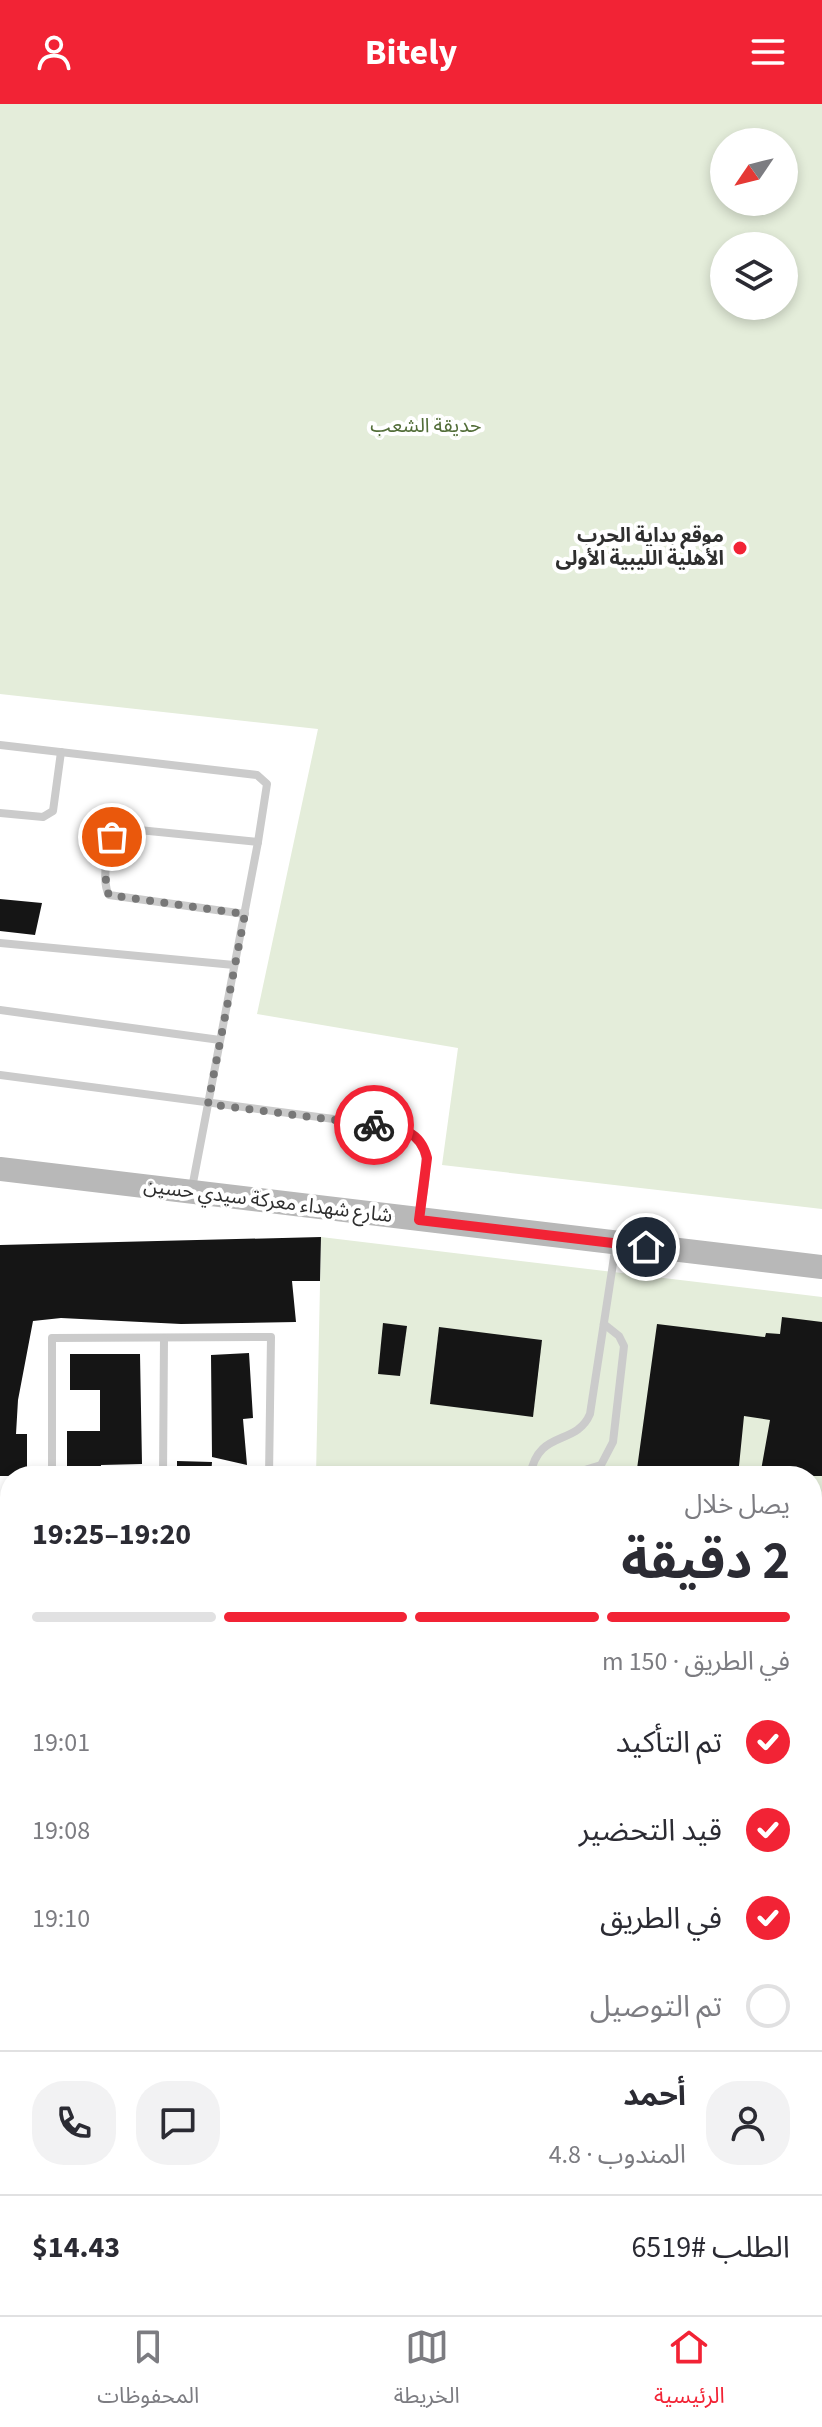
<!DOCTYPE html>
<html lang="ar">
<head>
<meta charset="utf-8">
<style>
  :root { --surface:#fff; --page:#f2f2f3; --text:#2b2b33; --muted:#7c7c81; --line:#e1e1e2; --accent:#f22335 }
  body { margin:0; font-family:"Source Sans 3","Noto Sans Arabic",sans-serif; background:var(--page); color:var(--text); direction:rtl; height:100vh; display:flex; flex-direction:column; font-size:30px; white-space:nowrap }
  * { box-sizing:border-box; margin:0 }
  p { font-size:26px; color:var(--muted) }
  .icon { flex:none; width:44px; height:44px; fill:none; stroke:currentColor; stroke-width:2; stroke-linecap:round; stroke-linejoin:round }
  .map { position:relative; flex:1; overflow:hidden; direction:ltr }
  .sheet { position:absolute; left:0px; top:1362px; width:822px; height:850px; display:flex; flex-direction:column; background:var(--surface); border-radius:32px 32px 0 0; box-shadow:0 4px 12px #0003; direction:rtl }
  .sheet>* { flex:none }
  .needle { width:52px; rotate:235deg }
  .buttons { position:absolute; left:710px; top:24px; display:grid; gap:16px }
  .buttons a { display:grid; place-items:center; width:88px; height:88px; border-radius:50%; background:var(--surface); box-shadow:0 4px 12px #0003; font-size:40px }
  .pin { position:absolute; display:grid; place-items:center; width:68px; height:68px; color:#fff; margin:-34px; border:4px solid #fff; border-radius:50%; box-shadow:0 2px 8px #0007 }
  .courier { position:absolute; display:grid; place-items:center; width:80px; height:80px; margin:-40px; border:6px solid #f22335; border-radius:50%; background:#fff; color:#222; box-shadow:0 2px 10px #0007 }
  .headline em { font-style:normal; font-weight:700 }
  .headline div { display:flex; flex-direction:column-reverse }
  .headline { display:flex; align-items:center; justify-content:space-between; height:136px; padding:0 32px }
  h1 { font-size:52px; font-weight:700; line-height:60px }
  .bar { display:grid; grid-template-columns:repeat(4,1fr); gap:12px 8px; align-content:center; height:96px; padding:0 32px }
  .bar i { height:10px; border-radius:6px; background:var(--line) }
  .bar .on { background:var(--accent) }
  .bar p { grid-column:span 4 }
  .line { display:flex; align-items:center; gap:20px; padding:0 32px; border-top:2px solid var(--line) }
  .line div { flex:1 }
  .round { display:grid; place-items:center; flex:none; width:84px; height:84px; border-radius:32px; background:var(--page) }
  ol { padding:0 32px; list-style:none }
  li { display:flex; align-items:center; gap:24px; height:88px }
  li p { margin-inline-start:auto }
  li .icon { padding:8px; border-radius:50%; background:var(--accent); color:#fff; stroke-width:4 }
  li:last-child { color:var(--muted) }
  li i { width:44px; height:44px; border:4px solid var(--line); border-radius:50% }
  header { display:flex; justify-content:space-between; align-items:center; height:104px; padding:0 32px; background:var(--accent); color:#fff; font-size:36px; font-weight:700 }
  .menu { display:flex; justify-content:space-around; align-items:center; height:112px; border-top:2px solid var(--line); background:var(--surface); font-size:22px; color:var(--muted) }
  .menu a { display:grid; justify-items:center; gap:4px }
  .menu .on { color:var(--accent) }
  .map>svg:first-child { display:block }
  .green { fill:#e4edda; fill-rule:evenodd }
  .building { fill:#151515 }
  .lines { fill:none; stroke-linecap:round; stroke-linejoin:round }
  .lane { stroke:#cbcbcb; stroke-width:8 }
  .secondary { stroke:#b8b8b8; stroke-width:24 }
  .done { stroke:#777; stroke-width:8; stroke-dasharray:0 14.4 }
  .route { stroke:#f22335; stroke-width:10 }
  .poi-dot { fill:#f22335; stroke:#fff; stroke-width:3 }
  .labels { text-anchor:middle; dominant-baseline:central; stroke-width:8; stroke-linejoin:round; paint-order:stroke }
  .park-label { font-size:20px; fill:#526d38; stroke:#fff }
  .poi-label { font-size:20px; font-weight:bold; fill:#2e2e2e; stroke:#fff; text-anchor:end }
  .street-label { font-size:20px; fill:#2e2e2e; stroke:#fff }
</style>
</head>
<body>
<header><svg class="icon" aria-label="menu" viewBox="0 0 24 24"><path d="M4 6h16M4 12h16M4 18h16"/></svg>Bitely<svg class="icon" aria-label="person" viewBox="0 0 24 24"><circle cx="12" cy="8" r="4"/><path d="M4 21q1-7 8-7t8 7"/></svg></header>
<div class="map">
<svg width="822" height="2211" viewBox="0 0 822 2211">
  <rect width="100%" height="100%" fill="#fff"/>
  <g class="green">
    <path d="M0,0H822V1105L442,1061L458,944L257,910L318,625L0,590ZM724,38H784V98H724ZM724,142H784V202H724Z"/>
    <polygon points="321,1133 822,1193 822,1555 819,1576 822,1827 812,1827 812,1372 316,1372"/>
  </g>
  <g class="building">
    <polygon points="0,795 42,799 35,831 0,827"/>
    <polygon points="321,1133 320,1177 292,1177 296,1218 181,1220 61,1214 33,1217 18,1296 16,1330 27,1330 27,1372 0,1372 0,1141"/>
    <polygon points="782,1213 822,1218 822,1372 760,1372 770,1316 744,1312 738,1372 636,1372 657,1220 765,1233 766,1229 780,1230"/>
    <polygon points="383,1219 407,1222 400,1272 378,1270"/>
    <polygon points="439,1223 542,1236 533,1313 430,1300"/>
    <polygon points="249,1249 253,1314 243,1315 247,1361 212,1353 211,1251"/>
    <polygon points="70,1250 140,1250 142,1360 101,1361 101,1372 67,1372 67,1327 100,1327 100,1286 70,1286"/>
    <polygon points="177,1357 212,1358 211,1372 177,1372"/>
  </g>
  <g class="lines">
    <g class="lane">
      <polyline points="0,641 257,671 267,680 258,738 192,1084"/>
      <polyline points="0,709 43,713 53,707 61,648"/>
      <path d="M245,810L109,791C101,778 107,734 119,724L258,738"/>
      <polyline points="0,839 234,861"/>
      <polyline points="0,906 220,936"/>
      <path d="M0,971L402,1024C438,1040 424,1080 420,1111"/>
      <polyline points="52,1372 52,1234 271,1233 269,1372"/>
      <polyline points="163,1372 164,1234"/>
      <path d="M530,1372C538,1324 576,1343 590,1310L616,1140"/>
      <polyline points="565,1372 601,1361 613,1338 624,1242 619,1232 604,1220"/>
      <polyline points="0,1474 10,1474"/>
      <polyline points="0,1832 10,1832"/>
      <polyline points="812,1843 822,1843"/>
      <polyline points="479,2202 483,2211"/>
      <polyline points="553,2202 557,2211"/>
    </g>
    <polyline class="secondary" points="0,1065 822,1163"/>
  </g>
  <g class="lines">
    <polyline class="done" points="112,733 105,782 109,791 245,810 208,1000 374,1021"/>
    <path class="route" d="M374,1021C399,1024 420,1025 427,1054L419,1116L646,1143"/>
  </g>
  <circle class="poi-dot" cx="740" cy="444" r="8"/>
  <g class="labels">
    <g class="park-label">
      <text x="426" y="322">حديقة الشعب</text>
    </g>
    <g class="poi-label">
      <text x="724" y="432">موقع بداية الحرب<tspan x="724" dy="23">الأهلية الليبية الأولى</tspan></text>
    </g>
    <g class="street-label">
      <text transform="translate(268 1097) rotate(7)">شارع شهداء معركة سيدي حسين</text>
    </g>
  </g>
</svg>
<div class="buttons">
<a><svg class="needle" viewBox="-14 -14 28 28"><path d="M0-13l5 13h-10z" fill="#e53935"/><path d="M0 13l5-13h-10z" fill="#7c7c81"/></svg></a>
<a><svg class="icon" aria-label="layers" viewBox="0 0 24 24"><path d="M12 4l9 5-9 5-9-5zM3 14l9 5 9-5"/></svg></a>
</div>
<div class="pin" style="left:112px;top:733px;background:#ea580c"><svg class="icon" aria-label="bag" viewBox="0 0 24 24"><path d="M5 8h14l-1 12H6zM9 8a3 3 0 0 1 6 0"/></svg></div>
<div class="pin" style="left:646px;top:1143px;background:#1f2937"><svg class="icon" aria-label="home" viewBox="0 0 24 24"><path d="M3 11l9-7 9 7M6 9v11h12V9"/></svg></div>
<div class="courier" style="left:374px;top:1021px"><svg class="icon" aria-label="bike" viewBox="0 0 24 24"><circle cx="6" cy="16" r="4"/><circle cx="18" cy="16" r="4"/><path d="M6 16l4-8h5l3 8M10 8l3 8H6M13 5h3"/></svg></div>
<section class="sheet">
<div class="headline"><div><h1>2 دقيقة</h1><p>يصل خلال</p></div><em>19:20–19:25</em></div>
<div class="bar"><i class="on"></i><i class="on"></i><i class="on"></i><i></i><p>في الطريق · 150 m</p></div>
<ol>
<li><svg class="icon" aria-label="check" viewBox="0 0 24 24"><path d="M5 12l5 5 9-10"/></svg>تم التأكيد<p>19:01</p></li>
<li><svg class="icon" aria-label="check" viewBox="0 0 24 24"><path d="M5 12l5 5 9-10"/></svg>قيد التحضير<p>19:08</p></li>
<li><svg class="icon" aria-label="check" viewBox="0 0 24 24"><path d="M5 12l5 5 9-10"/></svg>في الطريق<p>19:10</p></li>
<li><i></i>تم التوصيل</li>
</ol>
<div class="line" style="height:144px"><a class="round"><svg class="icon" aria-label="person" viewBox="0 0 24 24"><circle cx="12" cy="8" r="4"/><path d="M4 21q1-7 8-7t8 7"/></svg></a><div><b>أحمد</b><p>المندوب · 4.8</p></div><a class="round"><svg class="icon" aria-label="chat" viewBox="0 0 24 24"><path d="M4 5h16v11H9l-5 4z"/></svg></a><a class="round"><svg class="icon" aria-label="phone" viewBox="0 0 24 24"><path d="M5 4h4l2 5-3 2q2 4 5 5l2-3 5 2v4C11 20 4 13 5 4z"/></svg></a></div>
<div class="line" style="height:104px"><div>الطلب #6519</div><b>$14.43</b></div>
</section>
</div>
<nav class="menu">
<a class="on"><svg class="icon" aria-label="home" viewBox="0 0 24 24"><path d="M3 11l9-7 9 7M6 9v11h12V9"/></svg>الرئيسية</a>
<a><svg class="icon" aria-label="map" viewBox="0 0 24 24"><path d="M3 6l6-2 6 2 6-2v14l-6 2-6-2-6 2zM9 4v14M15 6v14"/></svg>الخريطة</a>
<a><svg class="icon" aria-label="saved" viewBox="0 0 24 24"><path d="M7 4h10v16l-5-4-5 4z"/></svg>المحفوظات</a>
</nav>
</body>
</html>
